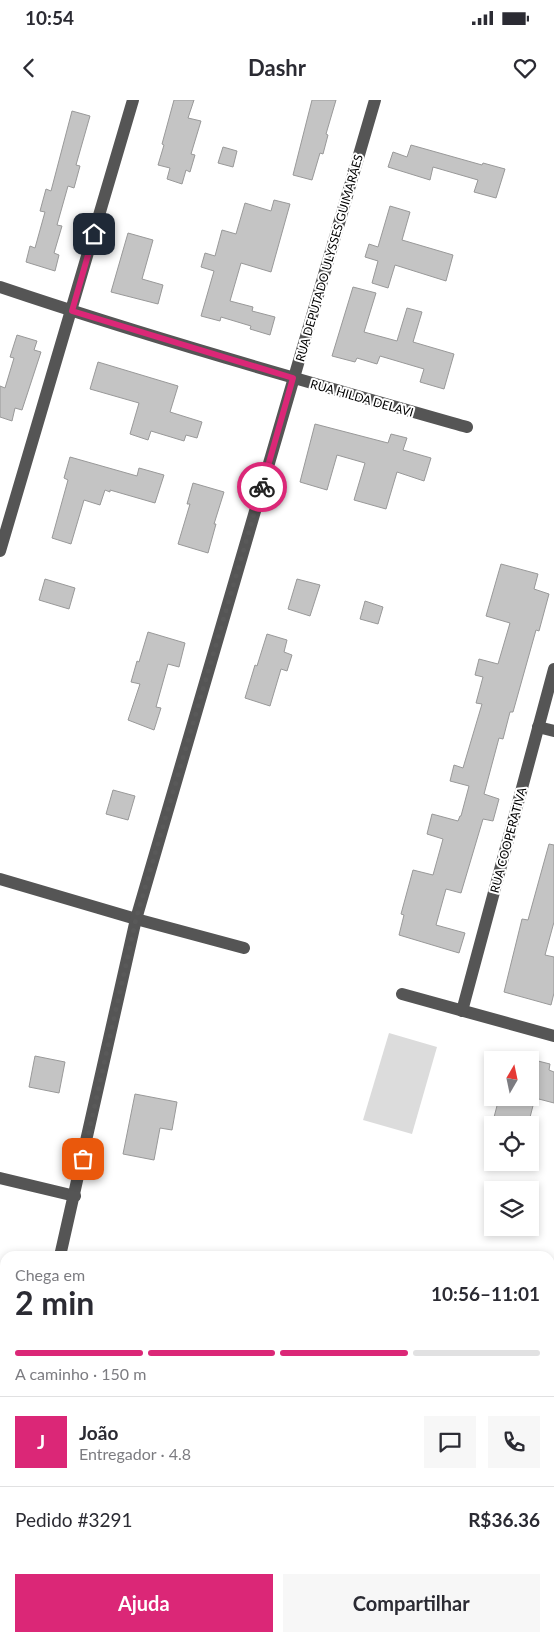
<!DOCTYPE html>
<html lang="pt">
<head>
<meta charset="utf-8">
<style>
  :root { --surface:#fff; --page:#f7f7f7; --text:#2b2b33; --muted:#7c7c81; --line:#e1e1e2; --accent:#db2777 }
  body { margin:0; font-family:Lato,sans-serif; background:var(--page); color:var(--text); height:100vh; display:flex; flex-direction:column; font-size:19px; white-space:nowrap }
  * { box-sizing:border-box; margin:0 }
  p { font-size:16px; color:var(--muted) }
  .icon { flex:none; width:28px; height:28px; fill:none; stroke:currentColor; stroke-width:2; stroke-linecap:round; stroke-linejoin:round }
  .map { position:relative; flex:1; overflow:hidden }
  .panel { position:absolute; left:0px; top:1151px; width:555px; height:391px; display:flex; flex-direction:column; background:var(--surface); border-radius:15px 15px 0 0; box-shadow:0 2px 8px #0003 }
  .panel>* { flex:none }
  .needle { width:32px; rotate:9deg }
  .fabs { position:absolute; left:484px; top:951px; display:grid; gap:10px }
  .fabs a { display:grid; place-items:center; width:55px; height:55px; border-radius:0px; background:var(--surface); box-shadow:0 2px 8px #0003; font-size:25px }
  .pin { position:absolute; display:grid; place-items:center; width:42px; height:42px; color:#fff; margin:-21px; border-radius:10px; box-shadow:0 2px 8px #0006 }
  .courier { position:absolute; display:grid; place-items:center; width:50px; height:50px; margin:-25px; border:4px solid #db2777; border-radius:50%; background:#fff; color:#222; box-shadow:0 1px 6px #0007 }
  .overview em { font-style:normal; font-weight:700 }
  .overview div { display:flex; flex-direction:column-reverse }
  .overview { display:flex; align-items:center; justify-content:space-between; height:85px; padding:0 15px }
  h1 { font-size:32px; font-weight:700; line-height:38px }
  .bar { display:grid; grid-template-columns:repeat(4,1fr); gap:8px 5px; align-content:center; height:60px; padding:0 15px }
  .bar i { height:6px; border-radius:4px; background:var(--line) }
  .bar .active { background:var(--accent) }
  .bar p { grid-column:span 4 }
  .line { display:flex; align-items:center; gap:12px; padding:0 15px; border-top:1px solid var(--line) }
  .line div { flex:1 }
  .round { display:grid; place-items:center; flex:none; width:52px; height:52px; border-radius:0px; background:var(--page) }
  .action { display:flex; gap:10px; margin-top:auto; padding:10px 15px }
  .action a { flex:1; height:58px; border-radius:0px; background:var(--accent); color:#fff; font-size:20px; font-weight:700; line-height:58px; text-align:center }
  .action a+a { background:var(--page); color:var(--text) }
  .status { display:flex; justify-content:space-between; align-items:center; height:35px; padding:0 25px; background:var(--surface); direction:ltr }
  .status svg { height:14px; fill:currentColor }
  header { display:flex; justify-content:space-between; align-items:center; height:65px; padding:0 15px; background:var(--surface); font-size:22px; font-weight:700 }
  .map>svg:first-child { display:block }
  .green { fill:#dcdcdc }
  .building { fill:#c4c4c4; stroke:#999 }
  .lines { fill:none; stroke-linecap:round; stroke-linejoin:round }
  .minor { stroke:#555; stroke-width:12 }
  .done { stroke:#595959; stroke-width:5; stroke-dasharray:0 9 }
  .route { stroke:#db2777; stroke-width:6 }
  .labels { text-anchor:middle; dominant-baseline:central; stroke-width:4; stroke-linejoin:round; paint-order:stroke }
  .street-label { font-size:12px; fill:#000; stroke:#fff }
</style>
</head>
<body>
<div class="status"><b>10:54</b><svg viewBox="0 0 49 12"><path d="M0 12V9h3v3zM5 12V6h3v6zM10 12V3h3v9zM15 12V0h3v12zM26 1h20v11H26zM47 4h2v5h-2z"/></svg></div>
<header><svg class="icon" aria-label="back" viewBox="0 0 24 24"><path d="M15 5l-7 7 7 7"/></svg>Dashr<svg class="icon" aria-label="heart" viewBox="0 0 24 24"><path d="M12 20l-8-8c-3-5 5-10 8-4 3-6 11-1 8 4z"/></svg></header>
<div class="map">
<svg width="554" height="1542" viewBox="0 0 554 1542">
  <rect width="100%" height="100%" fill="#fff"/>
  <polygon class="green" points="389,933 437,947 412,1034 363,1020"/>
  <g class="building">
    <polygon points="174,0 194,0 188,18 201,21 191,54 195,55 190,72 186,70 182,84 167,79 170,68 158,65 164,45 162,44"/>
    <polygon points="312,0 336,0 326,34 328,35 323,54 320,53 312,80 293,75"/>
    <polygon points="72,11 90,16 76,65 80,66 74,88 68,86 57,125 62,126 54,153 59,155 55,171 26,162 30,146 35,148 45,112 40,111 46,89 51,91"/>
    <polygon points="411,45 482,65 483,63 505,69 496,98 474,92 478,80 433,67 430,80 388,67 393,52 407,57"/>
    <polygon points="223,47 237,51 233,67 218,63"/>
    <polygon points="274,100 290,104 271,172 241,163 230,201 253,207 252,211 275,217 270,235 250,229 251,226 221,217 220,221 201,216 214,171 201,167 205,153 215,156 222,130 236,134 245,103 271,111"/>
    <polygon points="390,106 410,112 402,140 453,155 446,181 395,165 388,188 372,183 378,161 365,157 369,144 378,147"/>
    <polygon points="128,133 153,140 142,179 163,185 158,204 111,192"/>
    <polygon points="353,187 376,193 364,232 397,241 407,208 422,212 413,242 454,254 444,289 420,282 424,269 380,256 377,264 357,258 355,262 332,256"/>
    <polygon points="17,235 37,241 34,250 41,252 22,310 15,308 12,321 0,317 0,286 5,288 14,258 10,257"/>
    <polygon points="98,262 178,286 170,312 202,322 197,338 186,335 184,341 151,331 148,340 130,334 139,303 90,289"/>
    <polygon points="315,324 388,343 391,334 407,338 403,350 431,358 424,381 397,372 386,409 354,400 365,363 337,355 327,390 300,382"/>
    <polygon points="70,357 137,376 139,368 164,375 155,403 110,390 110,392 105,390 100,405 84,400 71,444 52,438 68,380 64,378"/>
    <polygon points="193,383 224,392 214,424 216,424 208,453 178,444 190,404 187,404"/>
    <polygon points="501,464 538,474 534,489 549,494 539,531 536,530 513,612 510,612 503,639 499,638 484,694 499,699 493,721 483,719 461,793 446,789 436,825 465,833 459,853 399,835 404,815 401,814 413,770 433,775 443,739 427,734 432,714 458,721 460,716 461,716 469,686 450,681 454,665 463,668 482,604 476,603 483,577 475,575 479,559 498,564 510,523 486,516"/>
    <polygon points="45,479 75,488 69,509 39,500"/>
    <polygon points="297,479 320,485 310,516 288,509"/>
    <polygon points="365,501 383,507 378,524 360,519"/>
    <polygon points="148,532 185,543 179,567 168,564 156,607 161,608 154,630 128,620 140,584 131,582 137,561 139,562"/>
    <polygon points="267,534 287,540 284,552 292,555 287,571 281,569 270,606 245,598 255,565 257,566"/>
    <polygon points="113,690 135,696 128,720 106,714"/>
    <polygon points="549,744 554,745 554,822 545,855 554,857 554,893 551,905 504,892 522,819 528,820"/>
    <polygon points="35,956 65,962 59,993 29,987"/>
    <polygon points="534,960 550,964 549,970 554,972 554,1003 535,998 528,1025 492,1025 499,998 533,998 530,997 530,976"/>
    <polygon points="135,994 177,1002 172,1030 160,1028 154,1060 123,1054"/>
  </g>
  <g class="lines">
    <g class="minor">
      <path d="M0,187C154,239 311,283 467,327"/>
      <polyline points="0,451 133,0"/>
      <polyline points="538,627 554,631"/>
      <polyline points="0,779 136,819 244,848"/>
      <polyline points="402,894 554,936"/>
      <polyline points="462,911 554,569"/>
      <polyline points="0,1078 75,1096"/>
      <polyline points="60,1156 136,819 375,0"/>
      <polyline points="550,1297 554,1296"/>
      <polyline points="550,1353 554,1342"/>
      <polyline points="0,1406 5,1385"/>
      <polyline points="0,1423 5,1422"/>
      <polyline points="162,1542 164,1538"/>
      <polyline points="481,1542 483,1538"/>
    </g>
  </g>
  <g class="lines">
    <polyline class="done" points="83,1059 136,819 262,387"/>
    <polyline class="route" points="94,134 72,211 293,278 262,387"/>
  </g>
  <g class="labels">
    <g class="street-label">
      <text transform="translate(329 158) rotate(-74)">RUA DEPUTADO ULYSSES GUIMARÃES</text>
      <text transform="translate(362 298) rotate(16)">RUA HILDA DELAVI</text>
      <text transform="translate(508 740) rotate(-75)">RUA COOPERATIVA</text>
    </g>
  </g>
</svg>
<div class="fabs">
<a><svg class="needle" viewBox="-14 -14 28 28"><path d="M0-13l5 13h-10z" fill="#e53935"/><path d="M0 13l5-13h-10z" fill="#7c7c81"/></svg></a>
<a><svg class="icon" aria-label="locate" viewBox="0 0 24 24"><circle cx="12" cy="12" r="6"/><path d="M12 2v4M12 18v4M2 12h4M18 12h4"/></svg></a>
<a><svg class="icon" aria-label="layers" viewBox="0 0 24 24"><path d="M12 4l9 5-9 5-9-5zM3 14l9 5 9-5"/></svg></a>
</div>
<div class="pin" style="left:83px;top:1059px;background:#ea580c"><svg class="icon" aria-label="bag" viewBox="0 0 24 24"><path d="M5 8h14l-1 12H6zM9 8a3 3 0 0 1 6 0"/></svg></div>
<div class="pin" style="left:94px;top:134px;background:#1f2937"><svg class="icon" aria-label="home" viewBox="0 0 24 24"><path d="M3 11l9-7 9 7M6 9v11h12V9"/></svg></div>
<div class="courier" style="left:262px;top:387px"><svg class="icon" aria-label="bike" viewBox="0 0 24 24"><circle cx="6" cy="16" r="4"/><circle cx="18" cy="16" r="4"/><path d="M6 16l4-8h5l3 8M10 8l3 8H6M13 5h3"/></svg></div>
<section class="panel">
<div class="overview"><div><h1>2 min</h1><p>Chega em</p></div><em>10:56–11:01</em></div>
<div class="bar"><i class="active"></i><i class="active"></i><i class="active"></i><i></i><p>A caminho · 150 m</p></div>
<div class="line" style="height:90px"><b class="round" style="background:var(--accent);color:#fff">J</b><div><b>João</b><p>Entregador · 4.8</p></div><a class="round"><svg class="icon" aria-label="chat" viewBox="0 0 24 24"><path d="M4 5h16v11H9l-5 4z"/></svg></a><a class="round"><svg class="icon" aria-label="phone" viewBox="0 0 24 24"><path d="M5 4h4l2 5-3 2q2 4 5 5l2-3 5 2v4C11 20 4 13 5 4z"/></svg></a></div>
<div class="line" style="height:65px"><div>Pedido #3291</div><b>R$36.36</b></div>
<div class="action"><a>Ajuda</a><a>Compartilhar</a></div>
</section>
</div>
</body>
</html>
